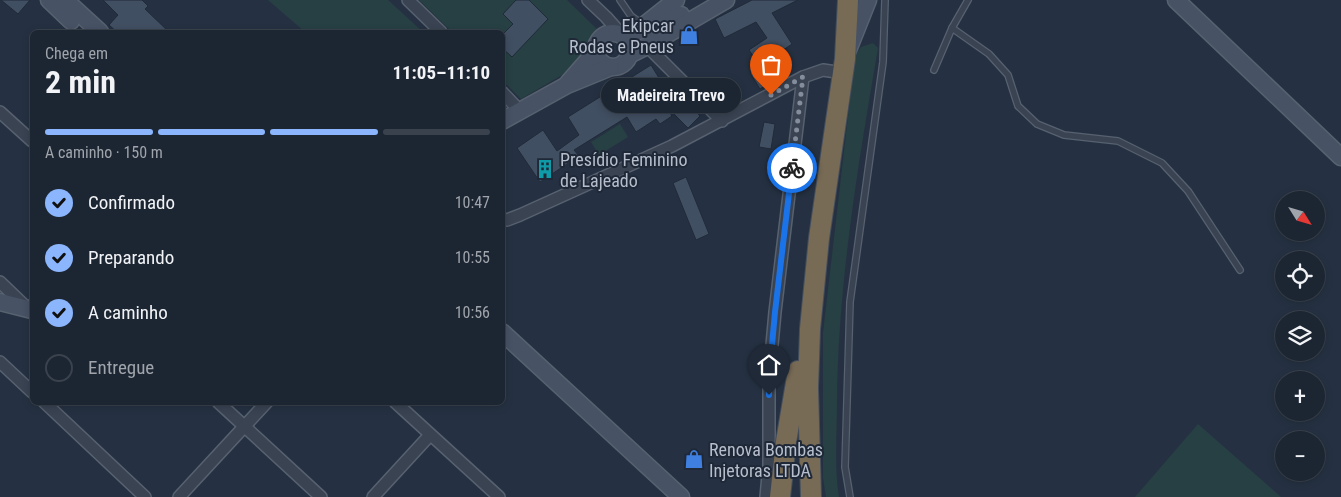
<!DOCTYPE html>
<html lang="pt">
<head>
<meta charset="utf-8">
<style>
  :root { --surface:#1c2532; --page:#252d3a; --text:#f1f3f6; --muted:#a0a5ac; --line:#3a424d; --accent:#8bb5fc }
  body { margin:0; font-family:"Roboto Condensed",sans-serif; background:var(--page); color:var(--text); height:100vh; display:flex; flex-direction:column; font-size:19px; white-space:nowrap }
  * { box-sizing:border-box; margin:0 }
  p { font-size:16px; color:var(--muted) }
  .icon { flex:none; width:28px; height:28px; fill:none; stroke:currentColor; stroke-width:2; stroke-linecap:round; stroke-linejoin:round }
  .map { position:relative; flex:1; overflow:hidden }
  .drawer { position:absolute; left:30px; top:30px; width:475px; height:375px; display:flex; flex-direction:column; background:var(--surface); border-radius:8px; box-shadow:0 2px 8px #0003,0 0 0 1px var(--line) }
  .drawer>* { flex:none }
  .needle { width:32px; rotate:127deg }
  .controls { position:absolute; left:1275px; top:191px; display:grid; gap:10px }
  .controls a { display:grid; place-items:center; width:50px; height:50px; border-radius:50%; background:var(--surface); box-shadow:0 2px 8px #0003,0 0 0 1px var(--line); font-size:25px }
  .pin { position:absolute; display:grid; place-items:center; width:42px; height:42px; color:#fff; margin:-51px -21px; border-radius:50% 50% 50% 0; rotate:-45deg; box-shadow:0 0 5px #0007 }
  .pin .icon { rotate:45deg }
  .courier { position:absolute; display:grid; place-items:center; width:50px; height:50px; margin:-25px; border:4px solid #1a73e8; border-radius:50%; background:#fff; color:#222; box-shadow:0 1px 6px #0007 }
  .bubble { position:absolute; height:35px; border-radius:18px; background:var(--surface); box-shadow:0 2px 8px #0003,0 0 0 1px var(--line); font-size:16px; font-weight:700; line-height:35px; text-align:center }
  .summary em { font-style:normal; font-weight:700 }
  .summary div { display:flex; flex-direction:column-reverse }
  .summary { display:flex; align-items:center; justify-content:space-between; height:85px; padding:0 15px }
  h1 { font-size:32px; font-weight:700; line-height:38px }
  .bar { display:grid; grid-template-columns:repeat(4,1fr); gap:8px 5px; align-content:center; height:60px; padding:0 15px }
  .bar i { height:6px; border-radius:4px; background:var(--line) }
  .bar .selected { background:var(--accent) }
  .bar p { grid-column:span 4 }
  ol { padding:0 15px; list-style:none }
  li { display:flex; align-items:center; gap:15px; height:55px }
  li p { margin-inline-start:auto }
  li .icon { padding:5px; border-radius:50%; background:var(--accent); color:#111; stroke-width:4 }
  li:last-child { color:var(--muted) }
  li i { width:28px; height:28px; border:2px solid var(--line); border-radius:50% }
  .map>svg:first-child { display:block }
  .green { fill:#274043 }
  .building { fill:#414f62; stroke:#202a39 }
  .lines { fill:none; stroke-linecap:round; stroke-linejoin:round }
  .lane-casing { stroke:#57616f; stroke-width:8 }
  .street-casing { stroke:#57616f; stroke-width:14 }
  .secondary-casing { stroke:#57616f; stroke-width:19 }
  .highway-casing { stroke:#444e5c; stroke-width:22 }
  .lane { stroke:#394352; stroke-width:5.5 }
  .street { stroke:#394352; stroke-width:11 }
  .secondary { stroke:#475265; stroke-width:16 }
  .highway { stroke:#786b56; stroke-width:20 }
  .done { stroke:#838d9c; stroke-width:5; stroke-dasharray:0 9 }
  .route { stroke:#1a73e8; stroke-width:6 }
  .labels { text-anchor:middle; dominant-baseline:central; stroke-width:4; stroke-linejoin:round; paint-order:stroke }
  .poi-label { font-size:18px; fill:#b6becc; stroke:#1e2837; text-anchor:start }
</style>
</head>
<body>
<div class="map">
<svg width="1341" height="497" viewBox="0 0 1341 497">
  <rect width="100%" height="100%" fill="#253142"/>
  <g class="green">
    <polygon points="268,0 388,0 423,32 305,32"/>
    <polygon points="419,0 567,0 601,33 574,68 521,99 503,81 502,32 452,32"/>
    <path d="M873,43L878,48C858,165 838,283 837,402C837,434 834,466 839,497H826L823,478V333L855,56L861,47Z"/>
    <polygon points="620,124 628,137 599,155 591,142"/>
    <polygon points="1198,424 1281,497 1135,497"/>
  </g>
  <g class="building">
    <polygon points="1,0 30,0 18,14"/>
    <polygon points="103,0 142,0 148,6 145,9 169,32 117,32 109,25 118,15"/>
    <polygon points="516,0 529,0 548,19 512,57 502,48 502,35 513,24 503,14"/>
    <polygon points="752,0 798,0 772,13 792,44 776,55 787,71 760,89 750,73 760,66 749,50 767,38 756,22 724,38 715,19"/>
    <polygon points="651,65 667,91 668,96 662,100 672,116 660,124 656,119 636,132 627,117 574,150 579,156 540,182 517,148 543,130 557,151 579,135 568,117"/>
    <polygon points="686,101 700,116 688,128 673,113"/>
    <polygon points="764,122 775,124 771,149 759,147"/>
    <polygon points="686,177 709,234 696,240 673,183"/>
  </g>
  <g class="lines">
    <g class="lane-casing">
      <g id="lane">
        <polyline points="620,0 631,16 638,21 643,21"/>
        <polyline points="952,28 989,54 1008,75 1018,106 1037,124 1064,135 1118,141 1162,163 1188,191 1240,270"/>
        <polyline points="934,70 952,28 968,0"/>
        <polyline points="850,497 845,467 850,302 883,62 885,0"/>
      </g>
    </g>
    <g class="street-casing">
      <g id="street">
        <polyline points="408,0 441,32"/>
        <polyline points="588,0 606,17 622,35"/>
        <polyline points="647,46 722,121"/>
        <polyline points="502,92 521,112"/>
        <polyline points="0,112 32,141"/>
        <polyline points="502,219 507,220 520,215 672,146 803,77 823,70 843,73"/>
        <polyline points="0,282 26,307"/>
        <polyline points="0,362 32,392"/>
        <polyline points="44,402 145,497"/>
        <polyline points="218,402 321,497"/>
        <polyline points="395,402 499,497"/>
        <polyline points="179,497 267,402"/>
        <polyline points="373,497 430,435"/>
        <polyline points="766,497 769,465 769,378 775,312 803,77"/>
      </g>
    </g>
    <g class="secondary-casing">
      <g id="secondary">
        <polyline points="49,0 71,21"/>
        <polyline points="65,0 100,32"/>
        <polyline points="1176,0 1341,157"/>
        <polyline points="642,27 676,0"/>
        <circle cx="613" cy="50" r="17"/>
        <polyline points="622,35 656,27 681,15"/>
        <polyline points="848,50 868,0"/>
        <polyline points="631,54 647,46 726,0"/>
        <polyline points="568,83 596,51"/>
        <polyline points="502,121 567,85 611,67"/>
        <polyline points="0,302 32,310"/>
        <polyline points="502,332 681,497"/>
      </g>
    </g>
    <g class="highway-casing">
      <g id="highway">
        <polyline points="780,497 786,442 798,371"/>
        <polyline points="811,497 808,388 810,329 819,238 845,59 848,0"/>
      </g>
    </g>
    <use href="#lane" class="lane"/>
    <use href="#street" class="street"/>
    <use href="#secondary" class="secondary"/>
    <use href="#highway" class="highway"/>
  </g>
  <g class="lines">
    <polyline class="done" points="771,95 803,77 792,168"/>
    <polyline class="route" points="769,395 769,378 775,312 792,168"/>
  </g>
  <defs>
    <g id="shop-bare" transform="scale(1.5)"><path d="M-5-2.5h2.3a2.7 3.5 0 0 1 5.4 0H5L5.5 6h-11ZM-1.5-2.5h3a1.5 2.3 0 0 0-3 0Z" fill="#3f7fe0" stroke="#1e2837" stroke-width="2.5" paint-order="stroke"/></g>
    <g id="building-bare" transform="scale(1.5)"><path d="M-4-6H4V6H1V3H-1V6H-4ZM-2.5-4.3h1.7v1.8h-1.7ZM.8-4.3h1.7v1.8H.8ZM-2.5-1h1.7V.8h-1.7ZM.8-1h1.7V.8H.8Z" fill="#0f9aa8" stroke="#1e2837" stroke-width="2.5" paint-order="stroke"/></g>
  </defs>
  <g fill-rule="evenodd">
    <use href="#shop-bare" x="689" y="35"/>
    <use href="#building-bare" x="545" y="169"/>
    <use href="#shop-bare" x="694" y="459"/>
  </g>
  <g class="labels">
    <g class="poi-label">
      <text x="674" y="25" text-anchor="end">Ekipcar<tspan x="674" dy="21">Rodas e Pneus</tspan></text>
      <text x="560" y="159">Presídio Feminino<tspan x="560" dy="21">de Lajeado</tspan></text>
      <text x="709" y="449">Renova Bombas<tspan x="709" dy="21">Injetoras LTDA</tspan></text>
    </g>
  </g>
</svg>
<div class="controls">
<a><svg class="needle" viewBox="-14 -14 28 28"><path d="M0-13l5 13h-10z" fill="#e53935"/><path d="M0 13l5-13h-10z" fill="#a0a5ac"/></svg></a>
<a><svg class="icon" aria-label="locate" viewBox="0 0 24 24"><circle cx="12" cy="12" r="6"/><path d="M12 2v4M12 18v4M2 12h4M18 12h4"/></svg></a>
<a><svg class="icon" aria-label="layers" viewBox="0 0 24 24"><path d="M12 4l9 5-9 5-9-5zM3 14l9 5 9-5"/></svg></a>
<a>+</a>
<a>−</a>
</div>
<div class="pin" style="left:771px;top:95px;background:#ea580c"><svg class="icon" aria-label="bag" viewBox="0 0 24 24"><path d="M5 8h14l-1 12H6zM9 8a3 3 0 0 1 6 0"/></svg></div>
<div class="pin" style="left:769px;top:395px;background:#1f2937"><svg class="icon" aria-label="home" viewBox="0 0 24 24"><path d="M3 11l9-7 9 7M6 9v11h12V9"/></svg></div>
<div class="courier" style="left:792px;top:168px"><svg class="icon" aria-label="bike" viewBox="0 0 24 24"><circle cx="6" cy="16" r="4"/><circle cx="18" cy="16" r="4"/><path d="M6 16l4-8h5l3 8M10 8l3 8H6M13 5h3"/></svg></div>
<div class="bubble" style="left:601px;top:78px;width:140px">Madeireira Trevo</div>
<section class="drawer">
<div class="summary"><div><h1>2 min</h1><p>Chega em</p></div><em>11:05–11:10</em></div>
<div class="bar"><i class="selected"></i><i class="selected"></i><i class="selected"></i><i></i><p>A caminho · 150 m</p></div>
<ol>
<li><svg class="icon" aria-label="check" viewBox="0 0 24 24"><path d="M5 12l5 5 9-10"/></svg>Confirmado<p>10:47</p></li>
<li><svg class="icon" aria-label="check" viewBox="0 0 24 24"><path d="M5 12l5 5 9-10"/></svg>Preparando<p>10:55</p></li>
<li><svg class="icon" aria-label="check" viewBox="0 0 24 24"><path d="M5 12l5 5 9-10"/></svg>A caminho<p>10:56</p></li>
<li><i></i>Entregue</li>
</ol>
</section>
</div>
</body>
</html>
